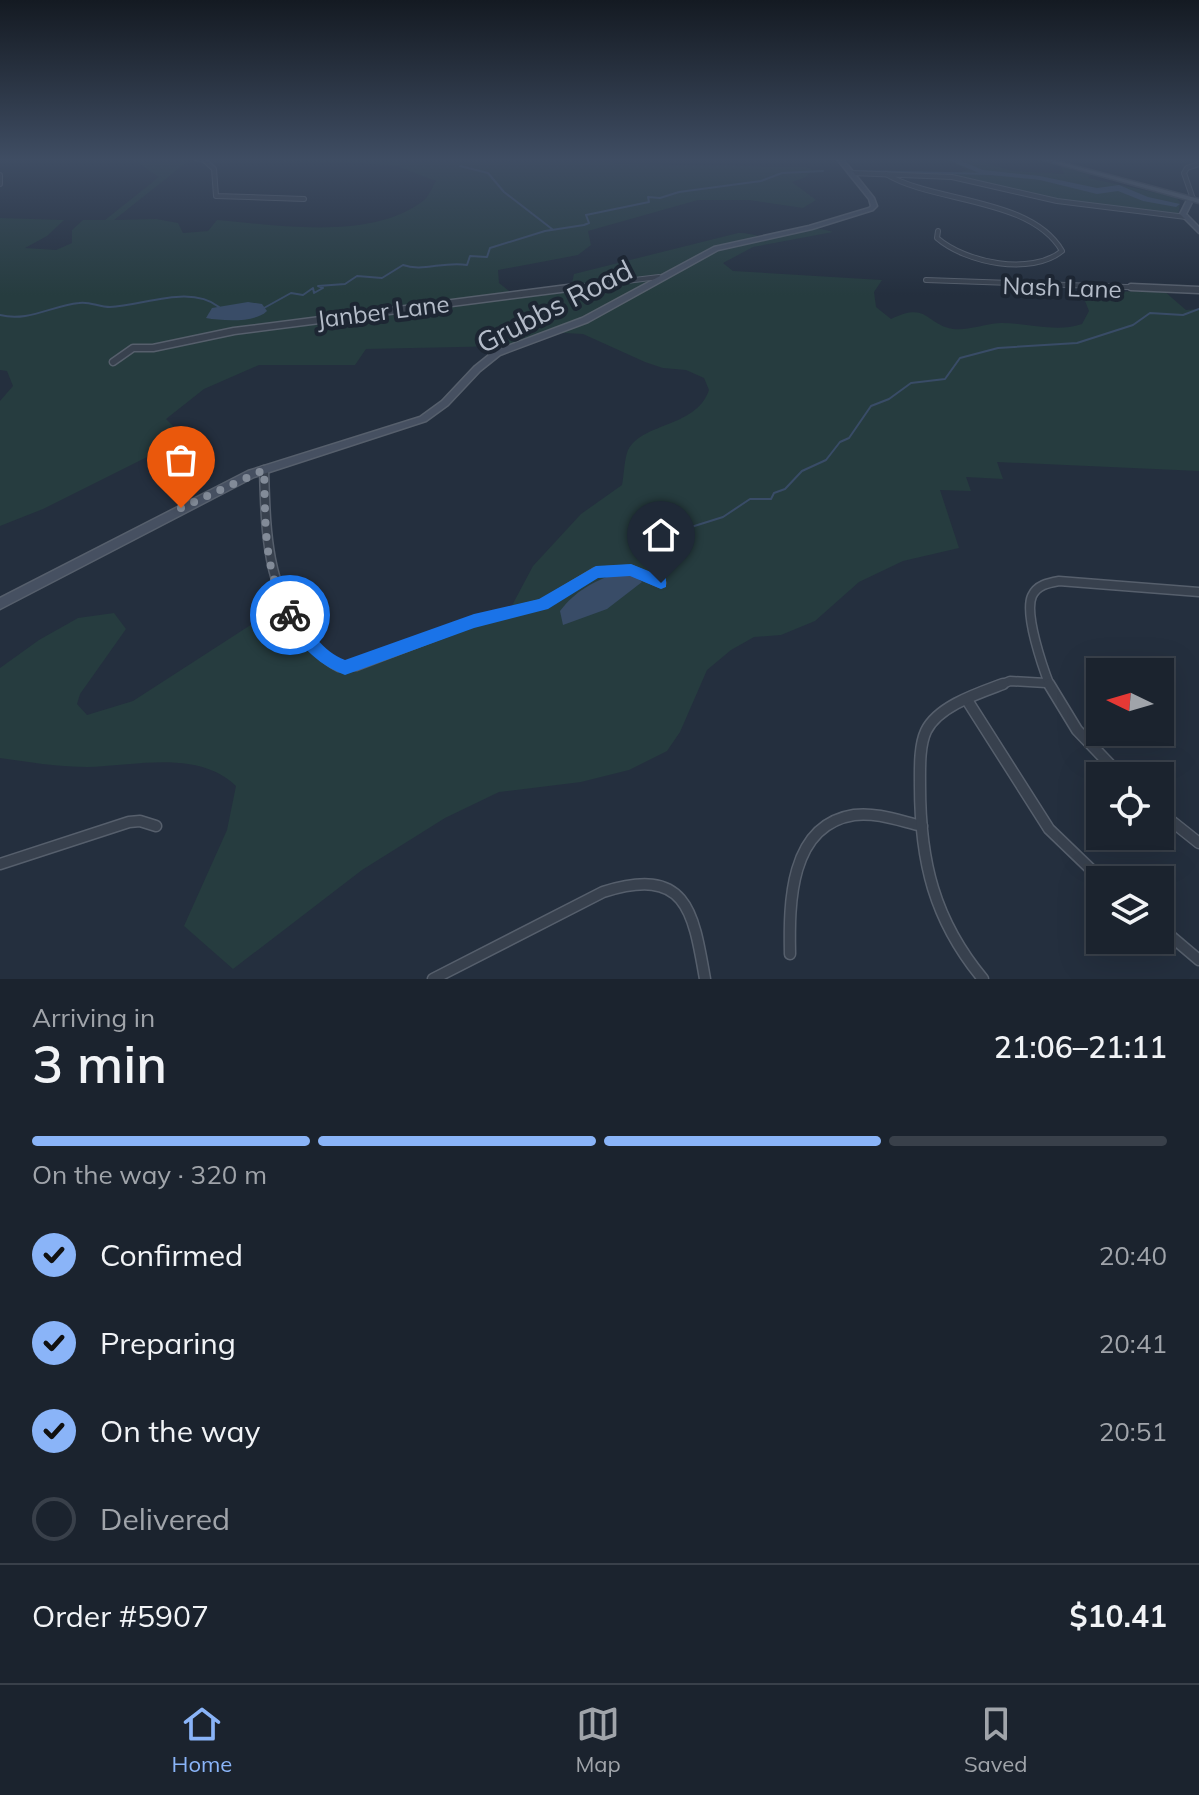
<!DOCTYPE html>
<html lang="en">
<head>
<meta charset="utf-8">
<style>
  :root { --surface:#1b232e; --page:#242b36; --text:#f1f3f6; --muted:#a0a4aa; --line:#39404a; --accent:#8ab4f8 }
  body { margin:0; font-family:Mulish,sans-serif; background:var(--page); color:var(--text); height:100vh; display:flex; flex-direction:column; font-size:30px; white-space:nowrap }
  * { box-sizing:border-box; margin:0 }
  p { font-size:26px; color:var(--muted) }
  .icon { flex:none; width:44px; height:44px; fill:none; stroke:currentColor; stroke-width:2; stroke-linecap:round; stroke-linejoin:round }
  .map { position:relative; height:979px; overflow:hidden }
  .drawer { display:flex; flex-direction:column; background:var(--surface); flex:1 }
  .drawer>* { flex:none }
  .needle { width:52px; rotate:275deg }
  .fabs { position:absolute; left:1086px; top:658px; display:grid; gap:16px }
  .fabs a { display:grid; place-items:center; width:88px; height:88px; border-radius:0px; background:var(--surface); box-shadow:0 8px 32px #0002,0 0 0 2px var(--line); font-size:40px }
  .pin { position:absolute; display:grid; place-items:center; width:68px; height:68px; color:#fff; margin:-82px -34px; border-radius:50% 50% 50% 0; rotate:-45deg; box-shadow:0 0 8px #0007 }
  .pin .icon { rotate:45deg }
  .courier { position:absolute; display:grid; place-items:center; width:80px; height:80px; margin:-40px; border:6px solid #1a73e8; border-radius:50%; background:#fff; color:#222; box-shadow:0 2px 10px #0007 }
  .overview em { font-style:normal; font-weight:600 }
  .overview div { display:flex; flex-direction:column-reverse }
  .overview { display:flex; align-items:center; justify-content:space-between; height:136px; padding:0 32px }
  h1 { font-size:52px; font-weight:600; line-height:60px }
  .bar { display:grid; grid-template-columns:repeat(4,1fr); gap:12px 8px; align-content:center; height:96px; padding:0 32px }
  .bar i { height:10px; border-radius:6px; background:var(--line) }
  .bar .selected { background:var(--accent) }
  .bar p { grid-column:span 4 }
  .line { display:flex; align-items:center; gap:20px; padding:0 32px; border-top:2px solid var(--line) }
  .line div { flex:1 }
  ol { padding:0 32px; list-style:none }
  li { display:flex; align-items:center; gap:24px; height:88px }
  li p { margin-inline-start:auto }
  li .icon { padding:8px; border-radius:50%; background:var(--accent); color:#111; stroke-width:4 }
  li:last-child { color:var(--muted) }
  li i { width:44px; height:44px; border:4px solid var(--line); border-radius:50% }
  .menu { display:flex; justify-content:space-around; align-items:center; height:112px; border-top:2px solid var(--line); background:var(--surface); font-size:22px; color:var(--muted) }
  .menu a { display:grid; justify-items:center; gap:4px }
  .menu .selected { color:var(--accent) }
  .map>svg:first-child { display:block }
  .green { fill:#263c3f }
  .water { fill:#394c67 }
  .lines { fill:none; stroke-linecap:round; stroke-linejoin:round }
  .stream { stroke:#394c67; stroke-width:2 }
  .river { fill:#394c67; fill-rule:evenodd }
  .street-far3-casing { stroke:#565f6c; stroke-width:6 }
  .street-far2-casing { stroke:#565f6c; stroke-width:9 }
  .street-far1-casing { stroke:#565f6c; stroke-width:11 }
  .street-casing { stroke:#565f6c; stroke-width:13 }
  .secondary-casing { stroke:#565f6c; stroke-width:3 }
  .primary-casing { stroke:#414a57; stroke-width:3 }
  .street-far3 { stroke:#38414e; stroke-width:4 }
  .street-far2 { stroke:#38414e; stroke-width:6 }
  .street-far1 { stroke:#38414e; stroke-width:8 }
  .street { stroke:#38414e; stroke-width:10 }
  .secondary { fill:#465061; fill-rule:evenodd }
  .primary { fill:#56606e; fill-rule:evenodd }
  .route { fill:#1a73e8 }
  .done { stroke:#828b98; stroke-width:8; stroke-dasharray:0 14.4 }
  .labels { text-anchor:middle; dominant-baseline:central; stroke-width:8; stroke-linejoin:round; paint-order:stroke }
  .far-street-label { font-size:24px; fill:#b4bcc9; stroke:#1d2633 }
  .street-label { font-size:28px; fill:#b4bcc9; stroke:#1d2633 }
</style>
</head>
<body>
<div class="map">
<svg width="1199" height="979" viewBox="0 0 1199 979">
  <rect width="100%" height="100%" fill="#242f3e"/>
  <g class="green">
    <path d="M105,158H192L114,220L156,219L178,223L183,233L208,231L217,220C277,225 371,241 423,201C429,197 432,187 436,181L394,165L225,158H524L628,164L804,167L813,169L806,177L792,182L816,200L803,208L749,200H698L588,231L591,245L578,255L498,270L499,283L518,298L570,292L574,274L738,233C748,233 754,235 763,237C786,241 801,221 833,232L753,247L723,263L733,271L882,280L874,292L876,307L891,319C928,301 925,324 953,329C969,331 986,323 1002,323C1030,323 1055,333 1082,324L1089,311L1083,296L1085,292L1164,291L1186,310L1199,309V471L997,462L1003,479L966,477L971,491L940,490L959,548L903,561L859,582L815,621L781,635L754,637L731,650L707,670L680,732L667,751L629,770L581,782L499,792L445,818L362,870L233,969L184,926L227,830L236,786C198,749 134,766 87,767C58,767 28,762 0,758V668L39,640L78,618L114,613L126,629L80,694L77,704L87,715L133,701L283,604L311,644L345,667L508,613L533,566L581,514L622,485C624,475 624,463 627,453C638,422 696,429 709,390L704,378L686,370L663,368L645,362L583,334L547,332L506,346L366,349L355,365H259L204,389L166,419L185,438L43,509L0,526V401L13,386L7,371L0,370V218L64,220L47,236L25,248L56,250L72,243V230L83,220H105L159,177L131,158Z"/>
    <polygon points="943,158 967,158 1013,171 1064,174 1060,164 1092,174 1088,178 1176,197 1180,202 1178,216 1069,203 946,176 968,170"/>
  </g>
  <g class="water">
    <path d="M248,302L262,304L267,311C255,323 223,321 206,318L212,308Z"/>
    <path d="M616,573L632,574L642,582L607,609L563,625L560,611C575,591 593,582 616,573Z"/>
  </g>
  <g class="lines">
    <g class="stream">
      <polyline points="460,166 488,173 504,192 552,229"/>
      <polyline points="855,171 992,174"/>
      <path d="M264,308L291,293L303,295L313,288L314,293L323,288L318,286L345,284L357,276L382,278L403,265C422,272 444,261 467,265L470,256L487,257L490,248L545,231L584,225L589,223L586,215L649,202L648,197L660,198L679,192L761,181L782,173L823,171"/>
      <path d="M0,315C28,322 51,306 79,303C89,301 99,307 110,307C143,306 190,284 219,307"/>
      <polyline points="654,575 666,563 688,528 723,517 750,499 771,499 774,493 785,489 802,471 826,460 840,442 849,438 871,406 889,399 911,383 945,379 960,358 998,348 1077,343 1133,325 1150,313 1183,315 1199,309"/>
    </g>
    <polygon class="river" points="944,158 954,158 983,170 1040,176 1097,188 1119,185 1148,197 1180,204 1176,207 1143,201 1118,191 1097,194 1040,180 981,174"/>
    <g class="street-far3-casing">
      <g id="street-far3">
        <polyline points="196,158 204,160 214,169 216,196 304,199"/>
        <polyline points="851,173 952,177 1057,201 1186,217"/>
        <path d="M886,174C933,203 1031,197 1062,251C1031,276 966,263 937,238L938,231"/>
        <polyline points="0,175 0,184"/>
        <polyline points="1193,199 1184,173 1187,168 1199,164"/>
        <polyline points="926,280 1185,289"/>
        <polyline points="561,289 659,277"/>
      </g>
    </g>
    <g class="street-far2-casing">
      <g id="street-far2">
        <polyline points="1131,287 1199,290"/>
        <polyline points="113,362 133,348 153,348 234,331 576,287"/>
      </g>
    </g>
    <g class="street-far1-casing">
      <g id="street-far1">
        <path d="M264,470C266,530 266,583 302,633C312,647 323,659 339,667L356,666L474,621L543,604L596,572L631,570L661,583"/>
        <polyline points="998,686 1010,681 1046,683"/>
        <path d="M1050,686C1043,668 1024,614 1032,596C1037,585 1048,583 1059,581L1199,592"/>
      </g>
    </g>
    <g class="street-casing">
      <g id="street">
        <polyline points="1049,684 1077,730 1121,776"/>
        <polyline points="967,700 1049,829 1102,880"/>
        <polyline points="1160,812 1199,843"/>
        <polyline points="0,864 129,822 140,821 156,826"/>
        <polyline points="1160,927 1199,960"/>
        <path d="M790,954C789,904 789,825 854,815C877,812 900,821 922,826"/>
        <path d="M433,979L603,892C686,866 693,909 705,979"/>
        <path d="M983,979C934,920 920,861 920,786C920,769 919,746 926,731C938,706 979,693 1003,684"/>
      </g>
    </g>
    <g class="secondary-casing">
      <g id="secondary">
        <polygon points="836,158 842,158 874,198 877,206 873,210 812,229 718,250 588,322 500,355 480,371 448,405 426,421 254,477 0,609 0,598 248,471 420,417 442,401 474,367 494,351 582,318 714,247 809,226 869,208 871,206 869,199"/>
        <polygon points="1193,197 1196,199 1192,202 1186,214 1199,227 1199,233 1180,214 1187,200"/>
      </g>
    </g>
    <g class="primary-casing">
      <polygon id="primary" points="1036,158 1045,158 1199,199 1199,203"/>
    </g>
    <use href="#street-far3" class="street-far3"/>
    <use href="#street-far2" class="street-far2"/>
    <use href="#street-far1" class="street-far1"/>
    <use href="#street" class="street"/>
    <use href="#secondary" class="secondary"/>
    <use href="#primary" class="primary"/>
  </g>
  <linearGradient id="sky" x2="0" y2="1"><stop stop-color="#141a22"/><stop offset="0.54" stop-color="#3f4d63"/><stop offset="1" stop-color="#3f4d63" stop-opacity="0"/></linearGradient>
  <rect width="1199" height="295" fill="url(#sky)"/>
  <path class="route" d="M631,564L666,578V587L661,589L630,576L598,578L548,609L474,628L345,675C316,664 296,642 282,615L290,609L295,611C309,629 323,652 345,660L474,614L539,599L596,566Z"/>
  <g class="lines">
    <path class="done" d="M181,508L264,470C266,522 262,569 290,615"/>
  </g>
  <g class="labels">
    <g class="far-street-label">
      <text transform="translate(1062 287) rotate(2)">Nash Lane</text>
      <text transform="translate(383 311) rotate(-7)">Janber Lane</text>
    </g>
    <g class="street-label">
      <text transform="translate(554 306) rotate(-27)">Grubbs Road</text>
    </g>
  </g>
</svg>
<div class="fabs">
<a><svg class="needle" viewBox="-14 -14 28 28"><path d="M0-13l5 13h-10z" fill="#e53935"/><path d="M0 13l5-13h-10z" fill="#a0a4aa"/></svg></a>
<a><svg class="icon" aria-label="locate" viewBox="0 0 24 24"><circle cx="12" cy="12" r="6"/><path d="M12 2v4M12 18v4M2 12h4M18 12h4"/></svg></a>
<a><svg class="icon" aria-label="layers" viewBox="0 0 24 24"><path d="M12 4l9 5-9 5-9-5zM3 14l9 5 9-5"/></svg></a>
</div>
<div class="pin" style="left:181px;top:508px;background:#ea580c"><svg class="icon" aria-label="bag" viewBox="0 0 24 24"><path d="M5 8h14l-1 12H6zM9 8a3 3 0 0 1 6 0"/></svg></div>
<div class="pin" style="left:661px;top:583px;background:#1f2937"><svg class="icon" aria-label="home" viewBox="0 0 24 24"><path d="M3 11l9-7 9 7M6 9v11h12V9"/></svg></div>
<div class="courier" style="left:290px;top:615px"><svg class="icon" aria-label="bike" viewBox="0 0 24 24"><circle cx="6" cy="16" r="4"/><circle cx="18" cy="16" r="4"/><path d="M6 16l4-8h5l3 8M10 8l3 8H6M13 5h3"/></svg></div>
</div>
<section class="drawer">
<div class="overview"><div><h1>3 min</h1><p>Arriving in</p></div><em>21:06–21:11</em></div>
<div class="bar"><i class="selected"></i><i class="selected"></i><i class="selected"></i><i></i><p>On the way · 320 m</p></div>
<ol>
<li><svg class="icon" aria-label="check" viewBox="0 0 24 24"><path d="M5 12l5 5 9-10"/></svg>Confirmed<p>20:40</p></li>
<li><svg class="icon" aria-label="check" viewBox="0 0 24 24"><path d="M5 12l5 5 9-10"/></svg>Preparing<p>20:41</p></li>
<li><svg class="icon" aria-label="check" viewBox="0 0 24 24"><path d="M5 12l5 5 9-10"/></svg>On the way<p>20:51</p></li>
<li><i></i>Delivered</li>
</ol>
<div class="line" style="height:104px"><div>Order #5907</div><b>$10.41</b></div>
</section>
<nav class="menu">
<a class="selected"><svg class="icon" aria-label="home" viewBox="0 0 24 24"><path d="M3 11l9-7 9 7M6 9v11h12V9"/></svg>Home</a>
<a><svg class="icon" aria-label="map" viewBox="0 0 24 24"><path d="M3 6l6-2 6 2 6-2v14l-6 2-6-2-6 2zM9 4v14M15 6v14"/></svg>Map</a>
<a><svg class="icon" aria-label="saved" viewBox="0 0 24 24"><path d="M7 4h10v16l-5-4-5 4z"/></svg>Saved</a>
</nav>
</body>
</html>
